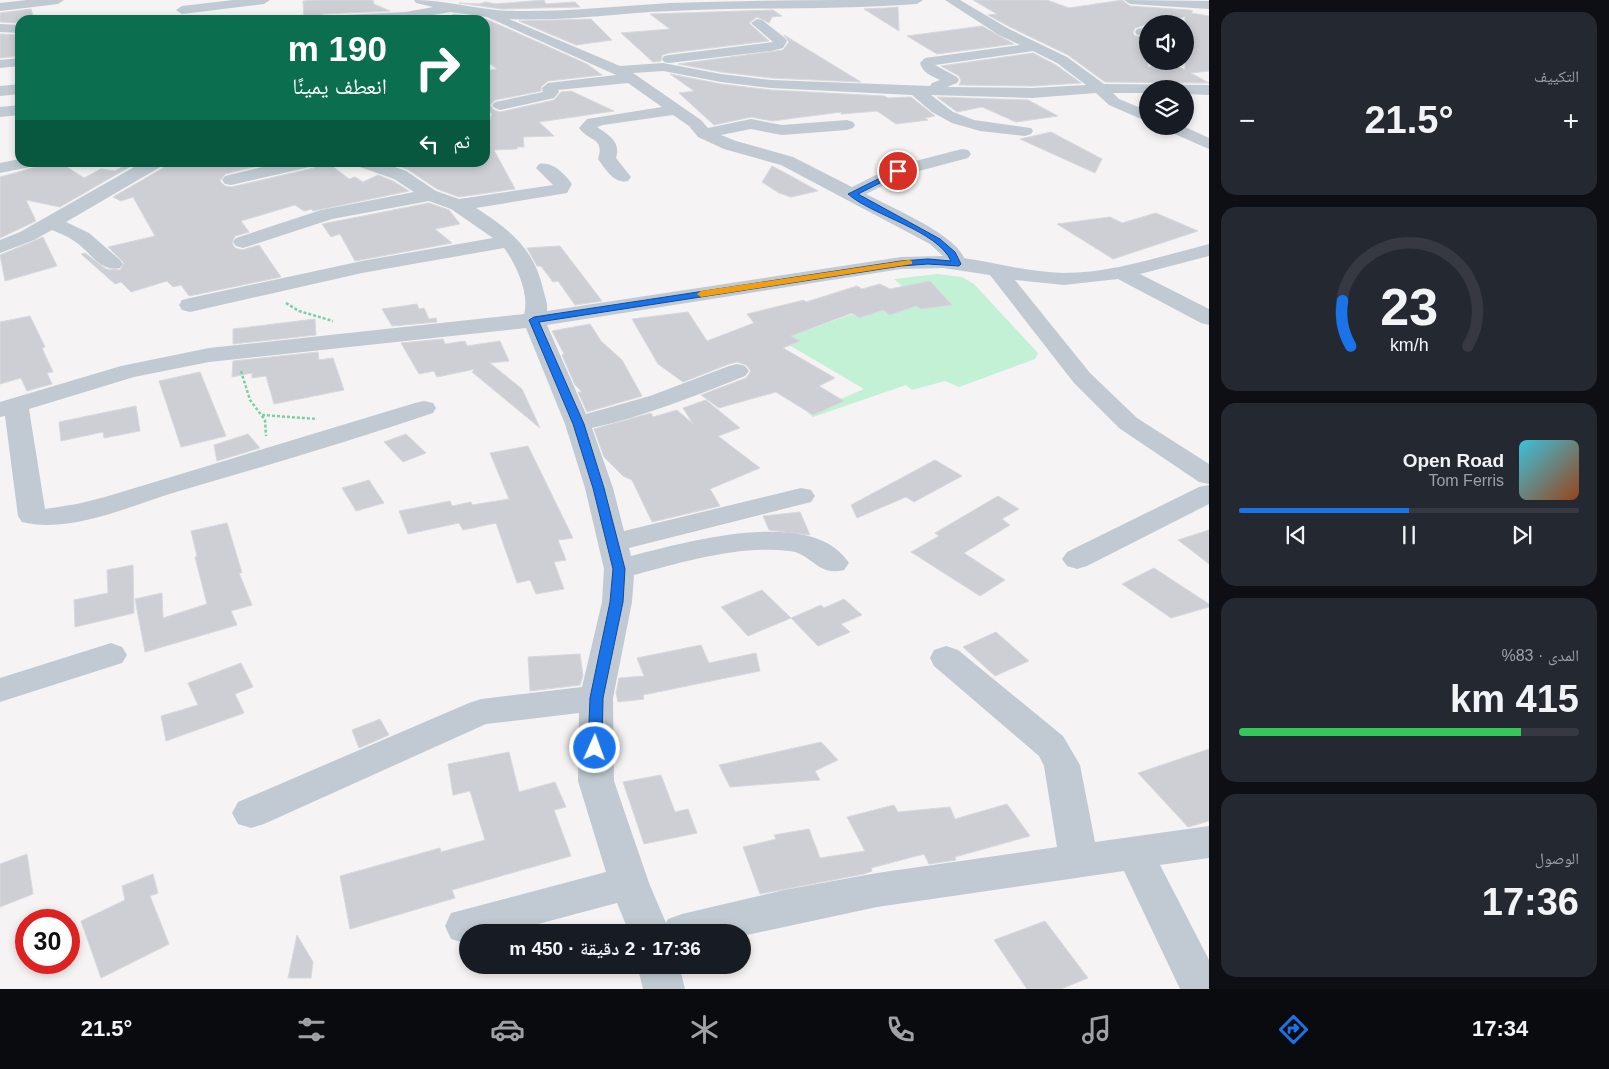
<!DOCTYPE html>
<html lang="ar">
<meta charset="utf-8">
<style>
:root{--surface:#171b24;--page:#242831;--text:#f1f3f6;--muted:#9ea1a6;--line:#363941;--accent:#1a73e8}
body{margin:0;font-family:Helvetica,"Noto Naskh Arabic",sans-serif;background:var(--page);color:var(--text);direction:rtl;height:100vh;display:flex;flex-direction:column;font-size:19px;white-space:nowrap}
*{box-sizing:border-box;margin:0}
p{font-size:16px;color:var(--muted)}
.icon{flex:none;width:28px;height:28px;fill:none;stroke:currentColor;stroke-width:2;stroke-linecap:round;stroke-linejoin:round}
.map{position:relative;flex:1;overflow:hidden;direction:ltr}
.drawer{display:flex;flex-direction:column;gap:12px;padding:12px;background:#0d0f14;width:400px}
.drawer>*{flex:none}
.guide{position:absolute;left:15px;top:15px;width:475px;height:152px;border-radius:15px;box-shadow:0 2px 8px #0003;direction:rtl;background:#0b6e4f;color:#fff;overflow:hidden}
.controls{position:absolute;left:1139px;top:15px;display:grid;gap:10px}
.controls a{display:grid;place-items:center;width:55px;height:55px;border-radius:50%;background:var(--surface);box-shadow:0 2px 8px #0003;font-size:25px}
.speed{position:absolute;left:15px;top:909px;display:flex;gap:10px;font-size:25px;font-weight:700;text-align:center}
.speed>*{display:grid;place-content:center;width:65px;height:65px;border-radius:50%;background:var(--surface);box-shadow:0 2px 8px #0003;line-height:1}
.speed .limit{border:8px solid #d22;background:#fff;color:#111}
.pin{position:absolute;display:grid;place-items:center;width:42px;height:42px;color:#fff;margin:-21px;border:2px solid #fff;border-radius:50%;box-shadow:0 1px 5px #0007}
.me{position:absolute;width:55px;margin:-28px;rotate:2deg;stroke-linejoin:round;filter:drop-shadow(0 0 4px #0008)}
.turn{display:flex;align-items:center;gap:18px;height:105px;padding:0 20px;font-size:22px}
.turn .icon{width:65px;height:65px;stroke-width:2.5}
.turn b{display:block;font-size:35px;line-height:42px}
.then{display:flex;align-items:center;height:48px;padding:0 20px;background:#0003;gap:10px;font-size:19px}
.big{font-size:38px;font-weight:600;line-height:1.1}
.drawer .card{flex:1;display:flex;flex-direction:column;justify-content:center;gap:8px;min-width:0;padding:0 18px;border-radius:15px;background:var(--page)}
.drawer .dial{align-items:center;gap:0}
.dial svg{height:130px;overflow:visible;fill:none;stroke:var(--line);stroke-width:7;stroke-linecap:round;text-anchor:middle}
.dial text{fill:var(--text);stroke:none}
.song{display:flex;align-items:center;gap:15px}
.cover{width:60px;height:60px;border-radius:8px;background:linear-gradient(135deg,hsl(190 70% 55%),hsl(20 70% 35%))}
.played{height:5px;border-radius:2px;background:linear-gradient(90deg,var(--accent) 50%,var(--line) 50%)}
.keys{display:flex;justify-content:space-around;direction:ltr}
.heat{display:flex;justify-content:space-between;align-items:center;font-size:28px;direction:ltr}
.charge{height:8px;border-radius:4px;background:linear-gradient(90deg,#34c759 83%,var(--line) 0)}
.trip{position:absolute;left:459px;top:924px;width:292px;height:50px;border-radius:25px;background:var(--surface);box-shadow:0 2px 8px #0003;font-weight:600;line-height:50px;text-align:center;direction:rtl}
.tab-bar{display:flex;height:80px;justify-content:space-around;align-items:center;background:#090b0e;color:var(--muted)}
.tab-bar .icon{width:35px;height:35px}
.tab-bar .active{color:var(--accent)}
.tab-bar b{font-size:22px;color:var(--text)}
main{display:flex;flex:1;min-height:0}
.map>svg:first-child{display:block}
</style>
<main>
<section class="drawer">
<div class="card"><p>التكييف</p>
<div class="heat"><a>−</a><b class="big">21.5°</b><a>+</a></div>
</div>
<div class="card dial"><svg viewBox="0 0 100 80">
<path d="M14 69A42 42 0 1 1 86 69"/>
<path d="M14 69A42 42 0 0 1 9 41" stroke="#1a73e8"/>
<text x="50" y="56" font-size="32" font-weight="700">23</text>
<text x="50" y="72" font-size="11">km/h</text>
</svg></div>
<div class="card">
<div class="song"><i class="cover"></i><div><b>Open Road</b><p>Tom Ferris</p></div></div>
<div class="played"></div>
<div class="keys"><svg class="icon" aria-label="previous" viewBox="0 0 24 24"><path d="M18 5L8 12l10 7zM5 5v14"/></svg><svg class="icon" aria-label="pause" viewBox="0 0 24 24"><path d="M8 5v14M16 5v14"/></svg><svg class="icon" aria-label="next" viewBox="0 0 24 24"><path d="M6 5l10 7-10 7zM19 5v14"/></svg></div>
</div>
<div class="card"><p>المدى · 83%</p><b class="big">415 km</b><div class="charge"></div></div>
<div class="card"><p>الوصول</p><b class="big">17:36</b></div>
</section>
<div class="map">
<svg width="1209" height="989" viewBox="0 0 1209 989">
<rect width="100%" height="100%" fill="#f5f3f3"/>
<path fill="#c3f1d5" d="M937,274L962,277L974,284L1038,353L1035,359L959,387L945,381L912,390L906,385L813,417L808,413L864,389L789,345L799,341L791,336L853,314L859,318L883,310L890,315L916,306L919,308L925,306L894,279Z"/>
<g fill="#cdcfd5" stroke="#d7d9de" fill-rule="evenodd">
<path d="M315,0H373L374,4L390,11L323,14L315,20H304L303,1Z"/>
<path d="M544,0L546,4L575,2L580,7L502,9L459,3L479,4L486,2L495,4Z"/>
<path d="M973,0H1047L1069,8L1122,0L1130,6L1189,10L1193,11L1191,13L1209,16V71L1191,73L1209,83L1105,82L1068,55L1010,27L988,15L997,14ZM1185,16V70L1174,65L1148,67V37L1135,36L1133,33L1135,28L1148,24H1169Z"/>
<path d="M898,7L899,31L864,9L886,8Z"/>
<path d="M31,9L33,15L29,20H20V23L0,22V13Z"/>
<path d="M773,10L782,16L772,17L769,23L757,17L749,23L769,41L669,53L662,55L661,61L653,62L621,33L670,29L650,14Z"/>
<path d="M453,14L486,19L587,64L602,75L548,81L541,87V91L495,100L490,105L494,110L500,112L554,100L561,92L571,91L614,111L539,122L554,136L523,137L524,147H517V149L494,150L515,189L459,197L437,189L407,169L399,166L409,162H485V133L492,114L485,107V71L497,69L485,60V20H457Z"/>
<path d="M591,19L612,40L576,45L519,21Z"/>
<path d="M982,26L1014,44L937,54L907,36Z"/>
<path d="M0,34L20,35V56L0,58Z"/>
<path d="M784,35L861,82L771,78L721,72L678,64L783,50L789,42Z"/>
<path d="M1033,53L1056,65L1081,83L1032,86L959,85L961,81L959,76L941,66Z"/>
<path d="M670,74L721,84L771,90L884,96L888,98L911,97L935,116L925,118L928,120L896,124L877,111L841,114V112L772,121L751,117L714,125L679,93L694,91Z"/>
<path d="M937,97L1028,100L1058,116L1016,122L982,107L957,112Z"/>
<path d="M1051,132L1102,159L1095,173L1020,139Z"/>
<path d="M54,162H59L84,178L101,169L115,171L130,162H138L60,207L26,200L36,221L0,238V177Z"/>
<path d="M166,162H273L225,174L220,181L225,186L231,187L314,168L318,162H327L349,179L355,177L363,182L378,175L393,181L409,191L313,211L312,209L304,211L295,205L241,221L249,232L235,236L232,243L235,248L242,250L259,245L281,277L189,296L181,285L173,287L167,281L131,292L121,282L115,284L81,254L85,253L106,269L120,270L124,263L108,247L155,236L133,197L121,201L113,197L163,168Z"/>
<path d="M772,166L789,175L818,191L791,197L779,193L762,182Z"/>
<path d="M429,203L449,210L460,224L435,229L452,243L355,261L340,234L331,237L322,224Z"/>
<path d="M1156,213L1198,231L1113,259L1057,224L1110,217L1122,223Z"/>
<path d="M43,237L57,266L5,281L0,255Z"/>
<path d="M560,246L602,301L575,305L558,281L553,282L541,266H537L527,248Z"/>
<path d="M930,281L952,305L921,309L916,306L890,315L883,310L859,318L852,313L791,336L800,341L783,348L835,378L819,386L844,401L813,415L776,392L719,408L701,395L746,378L751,371L746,365L737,362L729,364L683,382L658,364L632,319L688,312L707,341L754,323L747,314L804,300L806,302L857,286L862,289L880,284L890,289Z"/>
<path d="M417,304L419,309L424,308L429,319L436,318L437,322L392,326L382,309Z"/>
<path d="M30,316L45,347L42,348L53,372L47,373L52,384L27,391L21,378L0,384V322Z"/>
<path d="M315,319L316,335L233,344V329Z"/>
<path d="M590,324L601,341L622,360L642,396L587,412L578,392H582L575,385L562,355L564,354L552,331Z"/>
<path d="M443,339L445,344L465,341L467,346L500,341L509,361L490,363L522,389L540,428L472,372L475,369L437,377L434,371L419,374L401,343Z"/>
<path d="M318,352L319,360L333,358L344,390L274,404L266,376L252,378V373L232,377L233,361Z"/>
<path d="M200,372L226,436L181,447L159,381Z"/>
<path d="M706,400L740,428L718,436L760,468L710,489L720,506L652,522L632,480L623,476L604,457L594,429L651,413L653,417L677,410L693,424L683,408Z"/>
<path d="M136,406L140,431L104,438L103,432L61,441L59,422Z"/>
<path d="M248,434L260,448L217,461L214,445Z"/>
<path d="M406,434L426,453L403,462L384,442Z"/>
<path d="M528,446L573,538L558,540L566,560L554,562L564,589L536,594L530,580L517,583L496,523L463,530L459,523L408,534L399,511L450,501L452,506L471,502L472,505L509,499L490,453Z"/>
<path d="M935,460L962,476L914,502L906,497L857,518L851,505Z"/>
<path d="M369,480L384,503L356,511L342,488Z"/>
<path d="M998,496L1019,509L1002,519L1010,525L964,553L1005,580L980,596L911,552L939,536L935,533Z"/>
<path d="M800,512L810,535L769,530L763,516Z"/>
<path d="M227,523L242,573H239L252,605L231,611L237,625L145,652L135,599L162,593L163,618L207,604L195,557L197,556L191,531Z"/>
<path d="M1209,530V564L1178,540Z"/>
<path d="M133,565L134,613L75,627L74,600L108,593L107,570Z"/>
<path d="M1154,568L1209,604V607L1171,618L1122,584Z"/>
<path d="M762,590L791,618L748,636L721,607Z"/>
<path d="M844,599L862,615L841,624L850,632L818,646L791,618L821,605L824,608Z"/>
<path d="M996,632L1029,661L995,676L963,647Z"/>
<path d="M701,645L709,663L756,653L760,671L643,695L644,699L618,702L616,693L619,678L644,676L637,658Z"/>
<path d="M580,654L583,676L580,685L530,691L528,657Z"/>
<path d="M241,663L253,687L235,694L244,713L166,741L161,716L198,705L188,683Z"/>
<path d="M380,719L389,735L359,748L352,730Z"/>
<path d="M821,742L838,760L815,771L820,780L730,787L719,765Z"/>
<path d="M1209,749V821L1188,827L1138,773Z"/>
<path d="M509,752L519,792L555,782L566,807L554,810L571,856L452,890L455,898L350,929L340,876L440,848L441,852L485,840L470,791L453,795L448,764Z"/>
<path d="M661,775L675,812L688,809L697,833L644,844L623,782Z"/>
<path d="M1007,804L1030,836L955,857L956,860L929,864L924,854L871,868L872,871L864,874L760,894L743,847L776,839L774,835L809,829L820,858L865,851L847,817L894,805L898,812L950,807L955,819Z"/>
<path d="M27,854L33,894L0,907V864Z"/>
<path d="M153,874L158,893L150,896L169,944L101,978L81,921L125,900L122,886Z"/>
<path d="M1045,921L1088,978L1061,989H1027L994,940Z"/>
<path d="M297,935L313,962L311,978H288Z"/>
</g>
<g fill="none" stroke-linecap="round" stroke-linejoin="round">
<g stroke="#7ad0a6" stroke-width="2.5" stroke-dasharray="3 2" stroke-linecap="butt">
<path d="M286,303L299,311L333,321"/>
<path d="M241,371L250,400L265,420L266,436"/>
<path d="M262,415L317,419"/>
</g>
<g fill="#c1cad2" fill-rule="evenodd">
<path d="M27,0H64L58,4L0,11V3Z"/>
<path d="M233,0H270L264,4L182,14L176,10L182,6Z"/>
<path d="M414,0C448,0 481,11 515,11C567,12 618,6 670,3C754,0 839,0 923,0L917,4C835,10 753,7 671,11C617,13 563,22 509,19L620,66L663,63L721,74L771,80L930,86L932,83L940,80C930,75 923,73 920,63L925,58L1020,45L999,35L945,0H960L1009,29L1067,57L1104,84L1209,85V95L1185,94V89H1148V93H1113L1119,99L1148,111V122L1109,105L1096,93L1032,98L931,95L953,112L974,120L1031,128L1033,131L1031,134L1025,136L980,131L952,123L932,112L912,95L771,88L721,82L663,71L633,73L701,120L708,128L751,119L782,125L847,120L853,122L855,125L853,128L847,130L782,135L751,129L721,135L736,141L793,157L852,187L892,167L962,149L968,150L971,154L968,158L904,175L866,194C890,207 955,234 964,258C997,263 1029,272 1063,273C1113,273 1161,256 1209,244V256L1140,274L1209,309V325L1201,323L1118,279L1064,285L1015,280L1090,373L1137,418L1209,464V484L1199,482L1119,428L1074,383L990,275L943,268L901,269L547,325L586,414L650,396L729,366L737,364L745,366L749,371L745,376C695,396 645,416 592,428L613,488L624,531L801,488L811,490L815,496L811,502L629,548L631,556C684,543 812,505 849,563L844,570C817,577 812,553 789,551C738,545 683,562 634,575L632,602L613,698L614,781L649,883L666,923L668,919L682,914L784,890L877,873L1057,847L1044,766L1039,756L934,666L930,658L934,650L946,646L958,650L1063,736L1080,765L1095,842L1209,826V858L1160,865L1209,960V989H1180L1124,871L877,907L742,936V932H629L617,903L508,932H468V944L451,939L445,926L451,913L606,872L578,781L579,713L486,724L264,824L251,828L238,824L232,813L238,802L469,703L481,699L582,687L602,602L604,569L585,488L565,424L526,328L209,362L134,377L29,409L45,509L77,504L105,497L415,403L424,401L433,403L436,408L433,413C348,442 262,467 176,492C130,506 70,534 22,522L18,516L5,416L0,417V402L121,366L209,348L524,314C530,294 516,264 504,248L362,273L190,312L182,310L179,305L182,300L190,298L362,261L493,238L451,209L429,201L332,219L243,248L236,246L233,242L236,238L321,210L414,192L394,179L357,166L355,162H381L406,171L436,191L459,199L553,185L536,168L539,164C552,161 565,174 572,184L567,193L476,208C509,229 534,248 543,289C545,296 548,304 547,311L901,257L943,256L930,244L781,165L724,149L698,137L689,126L673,115L603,125L597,127C610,136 621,142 616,158L631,177L628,181C614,184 606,170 598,159C605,137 589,142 579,128L587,119L662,107L628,83L558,90L559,92L554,98L500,110L495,108L492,105L495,102L543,92L542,88L548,83L616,75L487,17L450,12L406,20H317L323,16L406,12L433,7L416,3ZM1033,51L1057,63L1086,85L1032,88L947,87L957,83L959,80L957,77L935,65Z"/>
<path d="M1124,0L1209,1V9L1130,4Z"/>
<path d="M757,19L762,20L785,38L787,41L783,48L771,51L669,63L664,62L662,59L664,56L669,55L773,42L751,23Z"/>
<path d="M0,24L20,25V33L0,32Z"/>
<path d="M1148,27V35H1137L1135,32L1137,29Z"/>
<path d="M20,58V66L0,68V60Z"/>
<path d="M20,84V94L0,96V86Z"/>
<path d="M20,105V115L0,117V107Z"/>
<path d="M1161,126H1183L1209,138V149L1163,129Z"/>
<path d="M20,159V162H37L35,166L0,173V163Z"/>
<path d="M143,162H164L162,166L66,222L89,233L120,260L123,264L120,268C100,273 89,250 74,241C67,236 59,233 52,230L34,240L0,253V240L20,232Z"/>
<path d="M283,162H316L314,166L231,185L225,184L222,180L225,176Z"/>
<path d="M1209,485V504L1087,566L1077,569L1067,566L1062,559L1067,552L1199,487Z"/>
<path d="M111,643L122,647L127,655L122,663L0,702V678Z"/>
<path d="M637,965H679L685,989H643Z"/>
</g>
</g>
<path fill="#1a73e8" stroke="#114b97" d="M898,169L900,170V173L858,194L940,239L955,252L961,264L959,266L928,264L901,266L539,322L584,424L604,488L625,569L623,602L603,698L602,748L600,752L595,754L590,752L588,748L590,698L610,602L613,569L593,488L573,424L529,320L534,317L901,261L928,259L951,261C937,230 873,216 848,194Z"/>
<path fill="#f59e0b" d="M909,260L912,261V264L701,297L697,294L701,291Z"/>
</svg>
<div class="controls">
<a><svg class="icon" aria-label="sound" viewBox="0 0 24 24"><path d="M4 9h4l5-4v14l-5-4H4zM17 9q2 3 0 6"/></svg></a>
<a><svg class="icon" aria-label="layers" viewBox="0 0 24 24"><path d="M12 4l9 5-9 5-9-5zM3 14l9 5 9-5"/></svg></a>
</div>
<div class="speed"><div class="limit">30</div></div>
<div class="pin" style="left:898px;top:171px;background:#d93025"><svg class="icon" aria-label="arrive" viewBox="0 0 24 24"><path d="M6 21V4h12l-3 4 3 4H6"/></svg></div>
<svg class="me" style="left:595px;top:748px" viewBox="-20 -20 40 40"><circle r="17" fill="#1a73e8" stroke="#fff" stroke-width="3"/><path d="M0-11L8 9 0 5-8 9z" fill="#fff"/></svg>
<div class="trip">17:36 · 2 دقيقة · 450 m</div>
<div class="guide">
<div class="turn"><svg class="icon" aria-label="right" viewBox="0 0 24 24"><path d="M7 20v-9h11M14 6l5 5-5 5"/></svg><div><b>190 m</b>انعطف يمينًا</div></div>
<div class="then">ثم<svg class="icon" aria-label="left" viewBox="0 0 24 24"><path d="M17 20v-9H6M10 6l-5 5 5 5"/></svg></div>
</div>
</div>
</main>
<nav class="tab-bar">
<b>17:34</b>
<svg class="icon active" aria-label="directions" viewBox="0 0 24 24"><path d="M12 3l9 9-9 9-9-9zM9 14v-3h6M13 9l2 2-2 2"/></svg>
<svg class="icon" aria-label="music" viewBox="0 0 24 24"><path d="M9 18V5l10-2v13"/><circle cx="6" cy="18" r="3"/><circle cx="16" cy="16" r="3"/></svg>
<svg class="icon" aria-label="phone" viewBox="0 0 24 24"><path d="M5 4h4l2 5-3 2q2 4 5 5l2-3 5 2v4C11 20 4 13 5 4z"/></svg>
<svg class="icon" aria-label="climate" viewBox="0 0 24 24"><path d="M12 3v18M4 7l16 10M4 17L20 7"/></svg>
<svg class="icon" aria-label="car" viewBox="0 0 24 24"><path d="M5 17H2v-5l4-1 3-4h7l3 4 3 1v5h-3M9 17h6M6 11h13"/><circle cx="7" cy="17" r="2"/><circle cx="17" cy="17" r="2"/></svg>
<svg class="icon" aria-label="filters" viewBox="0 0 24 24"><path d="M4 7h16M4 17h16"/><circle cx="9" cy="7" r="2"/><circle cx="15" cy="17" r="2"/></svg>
<b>21.5°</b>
</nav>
